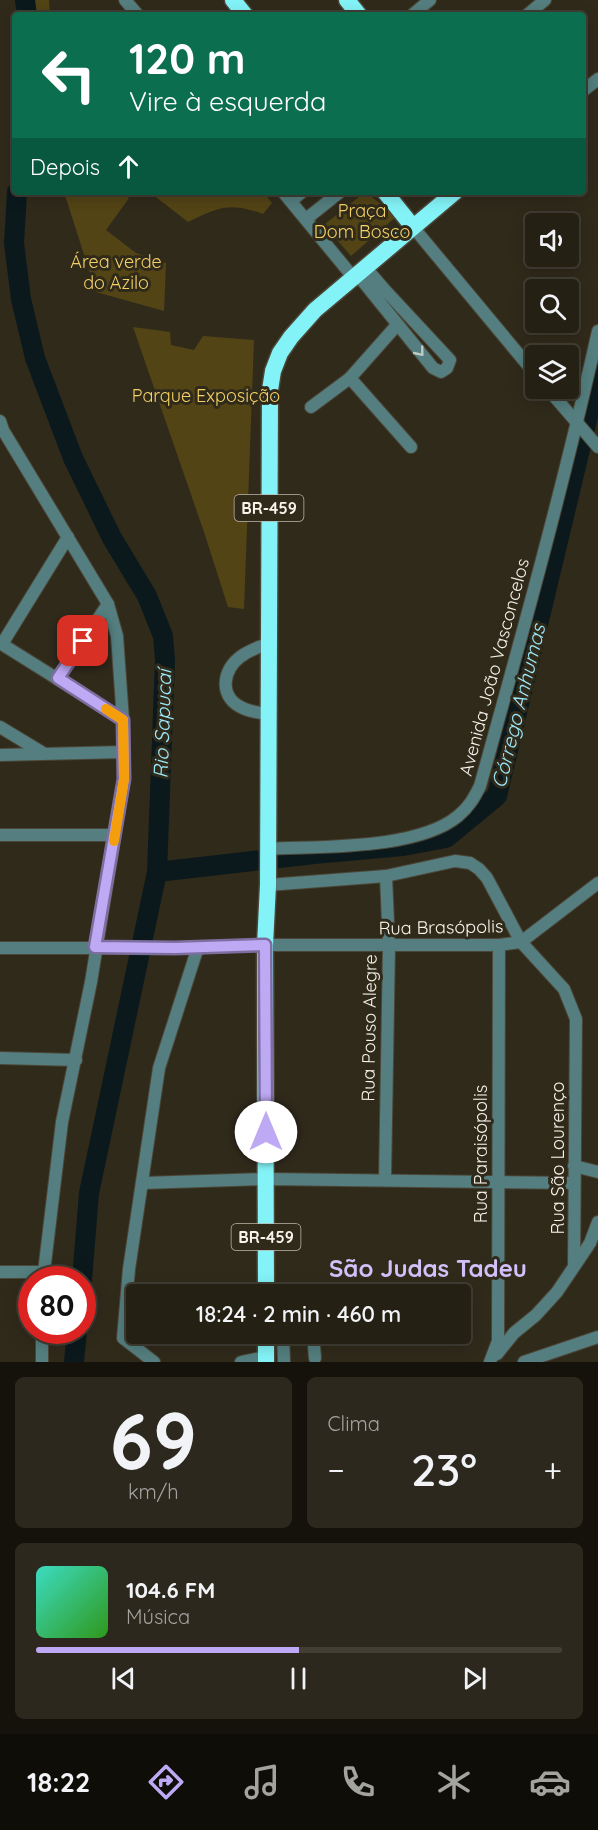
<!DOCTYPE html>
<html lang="pt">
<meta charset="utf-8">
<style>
:root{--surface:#242014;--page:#2c281d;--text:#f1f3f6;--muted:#a3a3a0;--line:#413e34;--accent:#bea9f4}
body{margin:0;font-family:Quicksand,sans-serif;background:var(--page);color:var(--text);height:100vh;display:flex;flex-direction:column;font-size:22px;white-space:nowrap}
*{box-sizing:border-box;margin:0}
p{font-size:20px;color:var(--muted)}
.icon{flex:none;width:33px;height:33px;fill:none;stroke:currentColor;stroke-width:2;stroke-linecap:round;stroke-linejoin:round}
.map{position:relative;height:1362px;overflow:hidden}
.side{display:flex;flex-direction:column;gap:15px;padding:15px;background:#14120b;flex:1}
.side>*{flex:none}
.banner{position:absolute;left:12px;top:12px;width:574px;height:183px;border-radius:6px;box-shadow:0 3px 15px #0003,0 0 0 2px var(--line);background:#0b6e4f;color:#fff;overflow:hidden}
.fabs{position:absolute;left:525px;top:213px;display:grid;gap:12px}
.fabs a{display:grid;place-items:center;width:54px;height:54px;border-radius:6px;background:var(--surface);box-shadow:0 3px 15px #0003,0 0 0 2px var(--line);font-size:30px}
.speed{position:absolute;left:18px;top:1266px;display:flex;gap:12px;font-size:30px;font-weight:700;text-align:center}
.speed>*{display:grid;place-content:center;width:78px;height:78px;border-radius:50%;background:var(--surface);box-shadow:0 3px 15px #0003,0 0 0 2px var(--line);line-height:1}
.speed .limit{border:9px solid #d22;background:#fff;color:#111}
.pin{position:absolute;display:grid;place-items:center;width:51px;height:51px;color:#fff;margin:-26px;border-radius:12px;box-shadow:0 3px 9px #0006}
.me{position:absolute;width:66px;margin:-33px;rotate:0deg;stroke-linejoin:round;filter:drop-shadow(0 0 4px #0008)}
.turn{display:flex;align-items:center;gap:21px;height:126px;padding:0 18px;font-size:27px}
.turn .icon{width:78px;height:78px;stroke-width:2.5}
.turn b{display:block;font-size:42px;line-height:51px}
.then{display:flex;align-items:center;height:57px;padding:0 18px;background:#0003;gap:12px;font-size:22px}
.big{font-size:45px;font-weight:600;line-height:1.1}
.side .widget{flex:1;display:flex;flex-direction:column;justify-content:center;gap:9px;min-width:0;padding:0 21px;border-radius:9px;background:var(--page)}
.side .dial{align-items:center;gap:0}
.dial b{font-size:78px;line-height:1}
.song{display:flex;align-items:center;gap:18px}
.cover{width:72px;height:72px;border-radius:9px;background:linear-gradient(135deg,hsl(170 70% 55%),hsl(110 70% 35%))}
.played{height:6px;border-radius:3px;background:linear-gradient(90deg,var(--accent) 50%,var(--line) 50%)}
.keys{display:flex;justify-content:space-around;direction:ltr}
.heat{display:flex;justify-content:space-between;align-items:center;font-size:33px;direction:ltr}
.side .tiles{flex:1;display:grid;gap:15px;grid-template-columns:1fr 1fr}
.widget:last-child{grid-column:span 2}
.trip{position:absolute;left:126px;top:1284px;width:345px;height:60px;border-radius:6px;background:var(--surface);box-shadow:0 3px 15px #0003,0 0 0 2px var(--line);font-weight:600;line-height:60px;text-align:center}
.tab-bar{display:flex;height:96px;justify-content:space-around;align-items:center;background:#0e0d08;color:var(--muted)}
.tab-bar .icon{width:42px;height:42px}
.tab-bar .selected{color:var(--accent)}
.tab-bar b{font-size:27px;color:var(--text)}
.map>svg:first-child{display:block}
</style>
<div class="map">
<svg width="598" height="1362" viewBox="0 0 598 1362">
<rect width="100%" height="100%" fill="#302a1b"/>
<g fill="#534416">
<path d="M34,0H49L50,15H36Z"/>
<path d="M64,192H119L129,198L106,230L136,253L166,263L164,311L96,292Z"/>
<path d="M153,192H263L272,203L263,214C229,202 219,207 188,222L152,194Z"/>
<path d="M365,192L397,216L351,256L324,225Z"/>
<path d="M133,327L170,332L171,345L194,350L203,336L254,340L244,609L228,607L204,532Z"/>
</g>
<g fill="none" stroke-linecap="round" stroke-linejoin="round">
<g stroke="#0b191c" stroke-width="20">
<path d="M25,0L27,15"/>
<path d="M17,192L14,243L21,299L35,358L73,458L112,538L147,596L163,636L165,660L157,872L89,1193L82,1280"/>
<path d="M157,872L314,854L403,846L446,838L497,796L598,374"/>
<path d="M74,1362L77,1330"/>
</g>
<g stroke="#4c4638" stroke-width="14">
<g id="minor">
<path d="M125,0L138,15"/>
<path d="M412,15L430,0"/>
<path d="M527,15L545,0"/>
<path d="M584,90L598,79"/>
<path d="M283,192L353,277"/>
<path d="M291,201L302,192"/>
<path d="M306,219L340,192"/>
<path d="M413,227L536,375"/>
<path d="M357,274L433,368L441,372L447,368L450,360L384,289L365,267"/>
<path d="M397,325L350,378L411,447"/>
<path d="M547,388L598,447"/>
<path d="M311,407L350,378"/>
<path d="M0,421L3,430L108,604L117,636L123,720L124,779L91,982L62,1122L43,1280"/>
<path d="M0,643L123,720"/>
<path d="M2,644L68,537"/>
<path d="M58,678L108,604"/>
<path d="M268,714C261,713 252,712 245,709C218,699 221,669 243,655C250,650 260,647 268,643"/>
<path d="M0,727L43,753"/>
<path d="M0,755L124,752"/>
<path d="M0,835H115"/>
<path d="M268,849C320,846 417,850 458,816C469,807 474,798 480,786C522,635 564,484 598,331"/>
<path d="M268,885L386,876L455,861L470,863L479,869L487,878L521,942L564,989L576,1019L574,1264"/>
<path d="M0,948H175L265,945H499L521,942L598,883"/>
<path d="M0,1058L76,1060"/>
<path d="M574,1166L598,1172"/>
<path d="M385,1179L389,946L386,876"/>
<path d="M143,1183L267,1179L574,1183"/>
<path d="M0,1272H44"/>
<path d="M283,1334L284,1362"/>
<path d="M313,1334L315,1358"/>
<path d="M497,1354L514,1333L536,1315L557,1292L590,1243L598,1222"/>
<path d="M42,1362V1330"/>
<path d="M154,1362L123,1338L129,1269L159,1068L198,947"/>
<path d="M241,1362L265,1357"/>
<path d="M490,1362L498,1341L499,945"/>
<path d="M524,1362L598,1337"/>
</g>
</g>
<g stroke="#4c4638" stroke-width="19">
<g id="highway">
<path d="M233,0L245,15"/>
<path d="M347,0L359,15"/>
<path d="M385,192L413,227"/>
<path d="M266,1294L265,945L268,885L270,390L273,371L280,353L291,337L315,310L455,192"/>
<path d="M266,1334V1362"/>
</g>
</g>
<use href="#minor" stroke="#547e7f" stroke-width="12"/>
<use href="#highway" stroke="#83f3f7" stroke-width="16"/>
</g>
<defs><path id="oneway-chevron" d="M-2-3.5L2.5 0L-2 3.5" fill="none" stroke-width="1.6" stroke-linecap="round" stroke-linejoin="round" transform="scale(1.5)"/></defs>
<use stroke="#bfcbc5" href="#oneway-chevron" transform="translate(420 352) rotate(51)"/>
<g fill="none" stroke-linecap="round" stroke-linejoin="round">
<g stroke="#7c6e9f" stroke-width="15">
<path id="route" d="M83,641L58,678L123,720L124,779L95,947L175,948L265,945L266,1132"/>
</g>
<use href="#route" stroke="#bea9f4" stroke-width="10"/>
<path stroke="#f59e0b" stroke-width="10" d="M106,709L123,720L124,779L114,841"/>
</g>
<g text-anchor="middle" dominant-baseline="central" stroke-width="6" stroke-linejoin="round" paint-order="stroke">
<g fill="#302a1b" stroke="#bcb7ad" stroke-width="1.5">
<rect x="234.5" y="495" width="69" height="26" rx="4.5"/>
<rect x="231.5" y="1224" width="69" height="26" rx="4.5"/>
</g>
<g font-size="16" font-weight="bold" fill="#f8f4eb">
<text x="269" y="508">BR-459</text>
<text x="266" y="1237">BR-459</text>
</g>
<g font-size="18" fill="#f5d165" stroke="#302a1b">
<text x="362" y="210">Praça<tspan x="362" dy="21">Dom Bosco</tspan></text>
<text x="116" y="261">Área verde<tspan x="116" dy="21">do Azilo</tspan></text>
<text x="206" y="395">Parque Exposição</text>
</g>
<g font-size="18" fill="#f8f4eb" stroke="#302a1b">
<text transform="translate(494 667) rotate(-75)">Avenida João Vasconcelos</text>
<text transform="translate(441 927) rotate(-1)">Rua Brasópolis</text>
<text transform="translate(369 1028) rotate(-89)">Rua Pouso Alegre</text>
<text transform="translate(480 1154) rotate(-90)">Rua Paraisópolis</text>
<text transform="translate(557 1158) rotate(-90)">Rua São Lourenço</text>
</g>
<g font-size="20" font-style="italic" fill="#9eebfd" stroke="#302a1b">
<text transform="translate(518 706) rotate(-76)">Córrego Anhumas</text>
<text transform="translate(162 724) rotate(-88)">Rio Sapucaí</text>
</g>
<g font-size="24" font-weight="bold" fill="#d0c1fa" stroke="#302a1b">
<text x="428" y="1268">São Judas Tadeu</text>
</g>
</g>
</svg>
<div class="fabs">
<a><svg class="icon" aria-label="sound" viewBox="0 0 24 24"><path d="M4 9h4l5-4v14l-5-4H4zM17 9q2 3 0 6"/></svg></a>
<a><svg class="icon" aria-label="search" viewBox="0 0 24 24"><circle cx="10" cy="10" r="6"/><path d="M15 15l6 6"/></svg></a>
<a><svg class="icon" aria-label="layers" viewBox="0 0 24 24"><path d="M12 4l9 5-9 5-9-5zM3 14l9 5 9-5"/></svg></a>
</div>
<div class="speed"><div class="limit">80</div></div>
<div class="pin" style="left:83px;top:641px;background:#d93025"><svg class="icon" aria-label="arrive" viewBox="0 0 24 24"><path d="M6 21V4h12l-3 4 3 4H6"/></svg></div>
<svg class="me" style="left:266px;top:1132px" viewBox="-20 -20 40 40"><circle r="19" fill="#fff"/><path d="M0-13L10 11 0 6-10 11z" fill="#bea9f4"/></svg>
<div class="trip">18:24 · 2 min · 460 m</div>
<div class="banner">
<div class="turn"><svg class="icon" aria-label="left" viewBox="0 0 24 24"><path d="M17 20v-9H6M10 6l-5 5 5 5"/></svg><div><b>120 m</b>Vire à esquerda</div></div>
<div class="then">Depois<svg class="icon" aria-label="ahead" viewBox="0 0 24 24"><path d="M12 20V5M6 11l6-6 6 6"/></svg></div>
</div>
</div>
<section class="side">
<div class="tiles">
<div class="widget dial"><b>69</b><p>km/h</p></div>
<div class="widget"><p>Clima</p>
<div class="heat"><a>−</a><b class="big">23°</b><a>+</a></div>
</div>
<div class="widget">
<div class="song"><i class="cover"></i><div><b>104.6 FM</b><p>Música</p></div></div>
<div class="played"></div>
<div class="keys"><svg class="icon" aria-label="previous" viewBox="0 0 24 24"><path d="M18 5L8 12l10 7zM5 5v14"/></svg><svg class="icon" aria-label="pause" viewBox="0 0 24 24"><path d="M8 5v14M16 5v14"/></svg><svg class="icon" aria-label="next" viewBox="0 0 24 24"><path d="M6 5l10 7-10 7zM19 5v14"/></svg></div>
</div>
</div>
</section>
<nav class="tab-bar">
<b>18:22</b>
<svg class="icon selected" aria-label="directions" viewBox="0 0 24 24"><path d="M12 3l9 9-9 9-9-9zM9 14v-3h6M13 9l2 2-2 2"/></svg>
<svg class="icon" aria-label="music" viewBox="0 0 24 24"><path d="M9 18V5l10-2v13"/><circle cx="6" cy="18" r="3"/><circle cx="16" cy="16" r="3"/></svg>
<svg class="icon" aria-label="phone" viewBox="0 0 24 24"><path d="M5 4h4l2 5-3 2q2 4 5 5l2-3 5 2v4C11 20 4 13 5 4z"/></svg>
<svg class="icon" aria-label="climate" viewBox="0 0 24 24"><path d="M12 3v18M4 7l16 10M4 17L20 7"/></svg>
<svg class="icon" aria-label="car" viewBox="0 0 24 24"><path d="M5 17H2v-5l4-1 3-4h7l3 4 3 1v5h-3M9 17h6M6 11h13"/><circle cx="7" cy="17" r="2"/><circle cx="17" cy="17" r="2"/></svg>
</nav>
